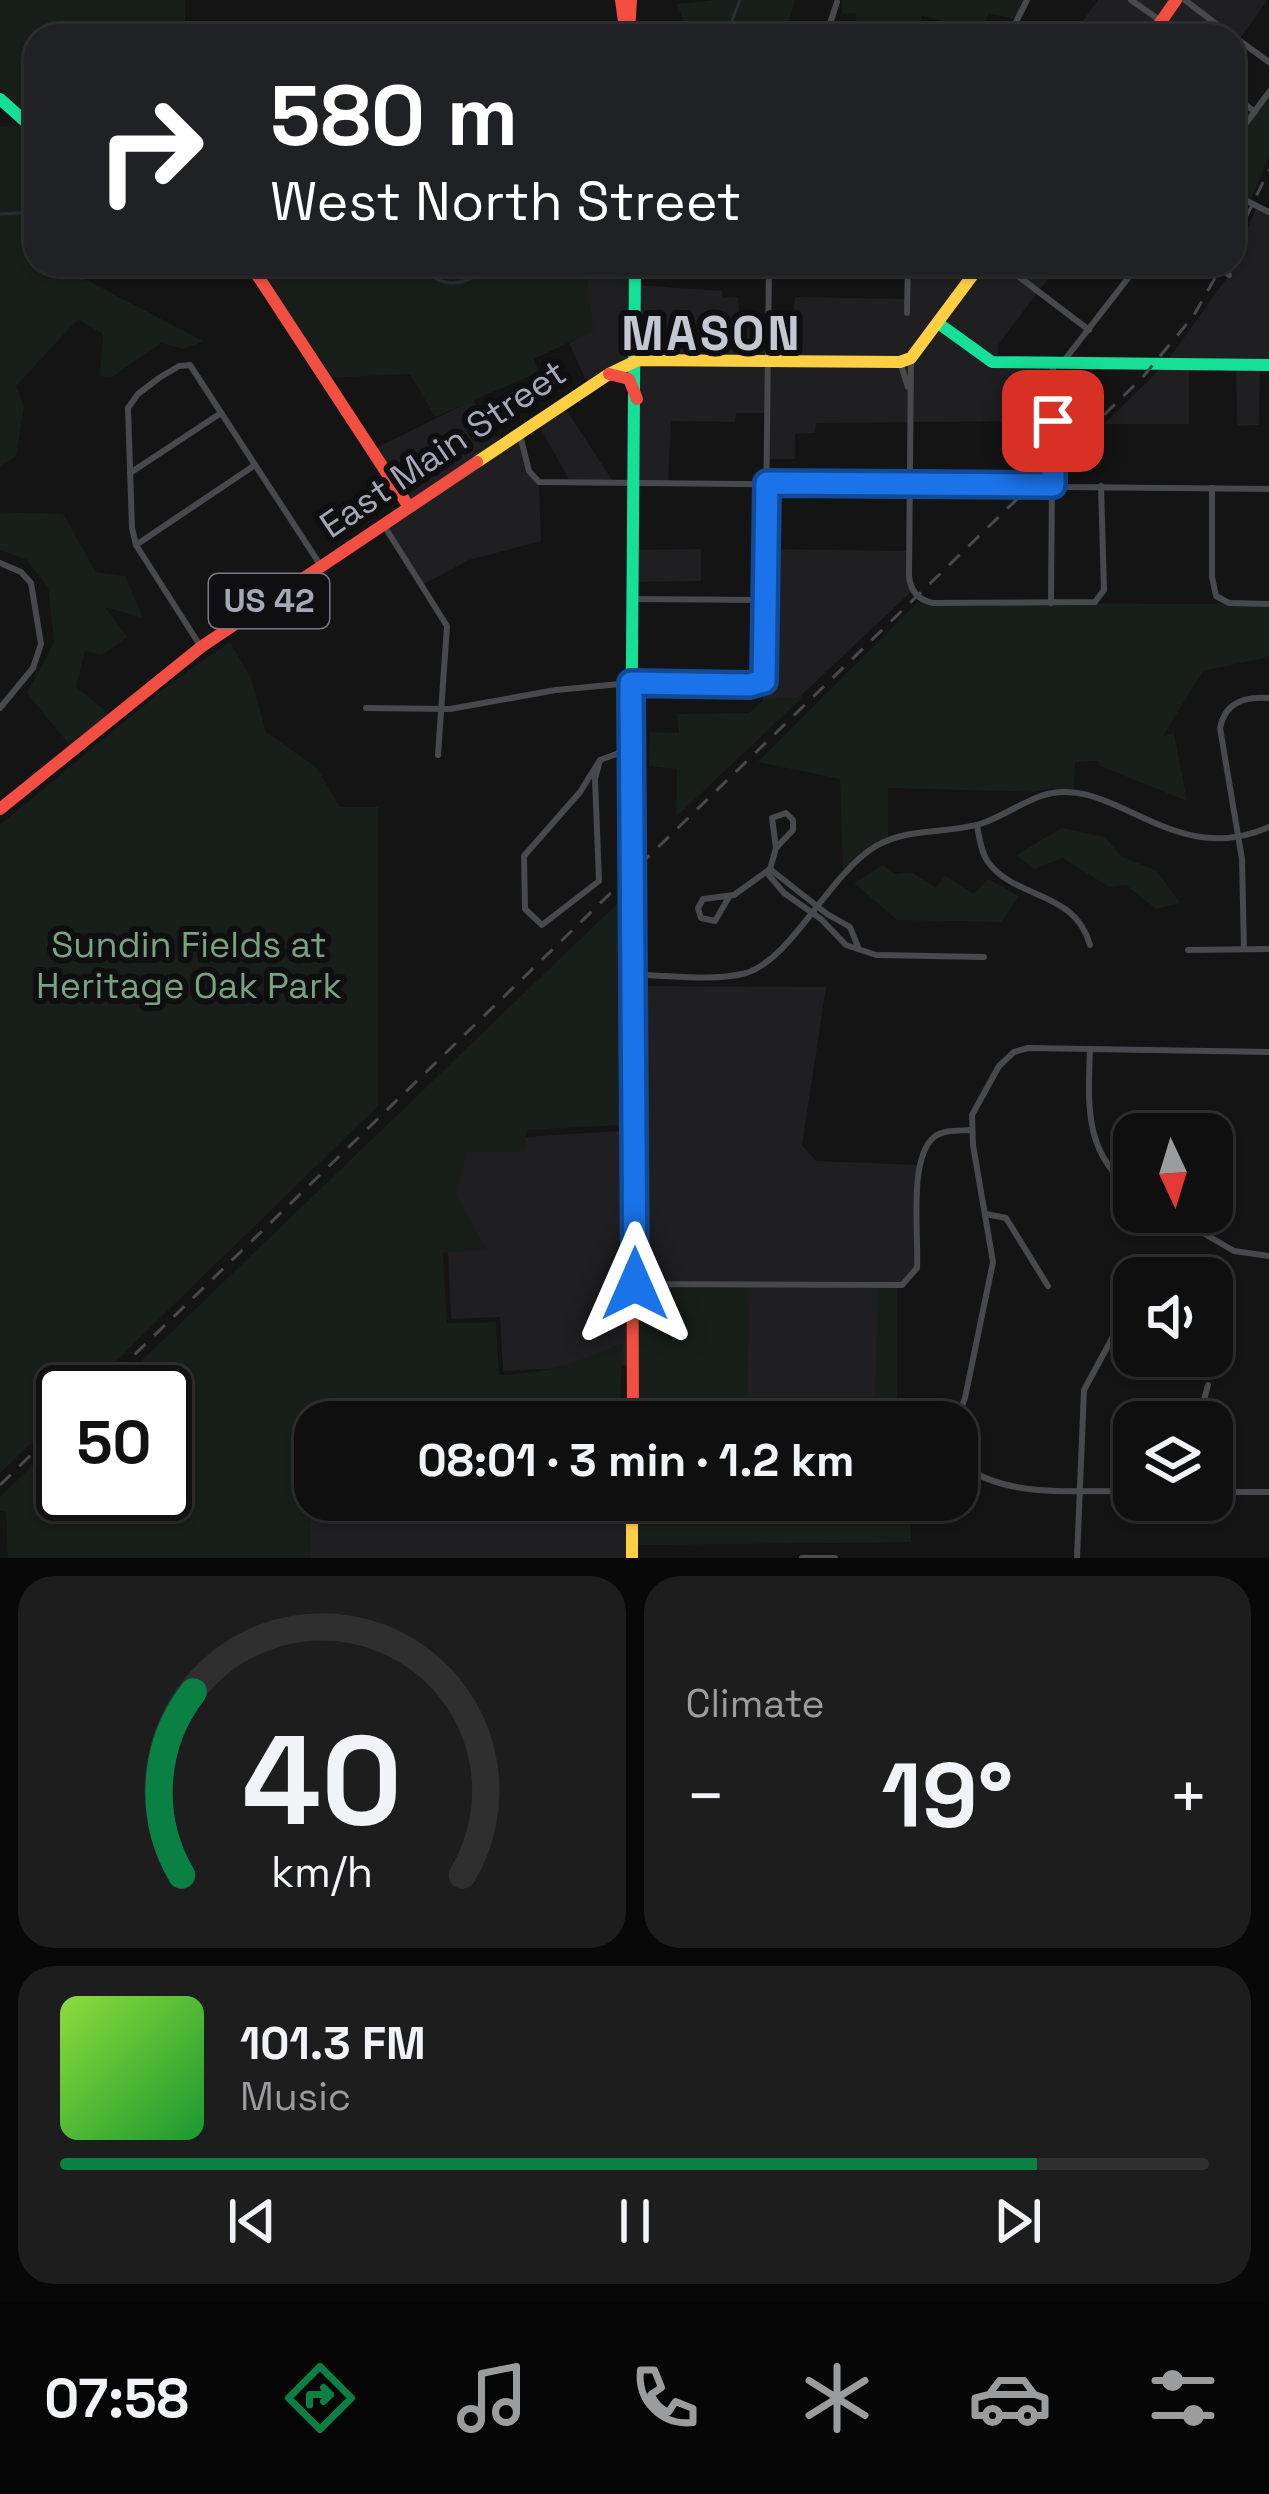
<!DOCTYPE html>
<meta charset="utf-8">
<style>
:root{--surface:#0f0f0f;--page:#1d1d1d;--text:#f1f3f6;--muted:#9b9c9e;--line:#2f2f2f;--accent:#0b8043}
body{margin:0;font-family:"Space Grotesk",sans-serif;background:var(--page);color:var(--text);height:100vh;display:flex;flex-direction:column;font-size:45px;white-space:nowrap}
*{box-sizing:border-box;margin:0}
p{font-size:39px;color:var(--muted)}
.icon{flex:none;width:66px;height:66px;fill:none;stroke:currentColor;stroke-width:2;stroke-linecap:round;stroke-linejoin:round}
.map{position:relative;height:1558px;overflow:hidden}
.panel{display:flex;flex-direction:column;gap:18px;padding:18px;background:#080808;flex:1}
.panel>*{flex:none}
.hud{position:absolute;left:24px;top:24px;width:1221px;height:252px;border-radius:36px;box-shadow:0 3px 9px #0004,0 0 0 3px var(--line);background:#202124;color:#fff;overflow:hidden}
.needle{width:78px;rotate:176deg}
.tools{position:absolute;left:1113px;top:1113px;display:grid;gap:24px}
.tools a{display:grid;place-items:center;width:120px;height:120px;border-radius:24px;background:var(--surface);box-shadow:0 3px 9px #0004,0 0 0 3px var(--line);font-size:60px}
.speed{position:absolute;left:36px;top:1365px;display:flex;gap:24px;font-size:60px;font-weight:700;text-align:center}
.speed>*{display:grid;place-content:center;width:156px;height:156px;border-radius:50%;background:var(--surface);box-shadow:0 3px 9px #0004,0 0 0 3px var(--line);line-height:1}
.speed .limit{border:6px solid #111;border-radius:18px;background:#fff;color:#111}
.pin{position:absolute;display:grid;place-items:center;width:102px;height:102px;color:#fff;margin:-51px;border-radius:24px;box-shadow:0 6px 18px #0006}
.me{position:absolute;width:132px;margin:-66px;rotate:0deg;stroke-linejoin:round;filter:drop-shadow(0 0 9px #0008)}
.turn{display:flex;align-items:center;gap:42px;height:252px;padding:0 48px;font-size:54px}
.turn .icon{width:156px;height:156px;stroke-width:2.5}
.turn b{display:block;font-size:84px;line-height:102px}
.big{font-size:90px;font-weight:700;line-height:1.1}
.panel .tile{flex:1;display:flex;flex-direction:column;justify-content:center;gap:18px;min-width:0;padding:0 42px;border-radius:36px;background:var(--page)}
.panel .dial{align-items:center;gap:0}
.dial svg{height:312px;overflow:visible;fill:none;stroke:var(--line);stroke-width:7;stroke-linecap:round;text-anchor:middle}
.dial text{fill:var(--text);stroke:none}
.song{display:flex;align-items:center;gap:36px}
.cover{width:144px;height:144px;border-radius:18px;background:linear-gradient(135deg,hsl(90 70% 55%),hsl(130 70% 35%))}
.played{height:12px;border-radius:6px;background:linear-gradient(90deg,var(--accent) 85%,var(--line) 85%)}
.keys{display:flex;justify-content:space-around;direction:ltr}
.heat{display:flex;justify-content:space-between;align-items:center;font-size:66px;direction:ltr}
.panel .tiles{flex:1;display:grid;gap:18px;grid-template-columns:1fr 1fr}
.tile:last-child{grid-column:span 2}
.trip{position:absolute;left:294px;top:1401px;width:684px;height:120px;border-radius:36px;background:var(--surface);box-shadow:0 3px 9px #0004,0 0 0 3px var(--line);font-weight:700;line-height:120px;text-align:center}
.dock{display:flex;height:192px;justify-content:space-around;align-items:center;background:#060606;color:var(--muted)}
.dock .icon{width:84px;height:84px}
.dock .active{color:var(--accent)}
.dock b{font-size:54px;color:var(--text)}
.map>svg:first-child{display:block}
</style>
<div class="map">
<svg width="1269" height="1558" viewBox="0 0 1269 1558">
<rect width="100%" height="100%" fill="#141414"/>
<g fill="#1f1e21">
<path d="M1098,0H1267L1239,40L1247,46L1233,64V36H1072Z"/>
<path d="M1256,208L1269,212V365H1260L1259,425L1237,426L1236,364L1189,365V424H1104L1165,364L1229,275Z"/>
<path d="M908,264H1059L998,345V361L1053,362V421L816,423L815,433L795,434V459H768V413H736L735,422L671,421L668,483H633L638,361L589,387L569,343L592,330L586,275L635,269L637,285L722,291L723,298L738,297L739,315H793L795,297L907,299Z"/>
<path d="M473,400L502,445L519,434L529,471L539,482L541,541L469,560L422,585L383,524L409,506L374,449Z"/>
<path d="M563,405L614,483H571L537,422Z"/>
<path d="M701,549V581L631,582V550Z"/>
<path d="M766,549L909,551L913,590L762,732Z"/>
<path d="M636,986L826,987L802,1145L816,1161L919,1165L917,1268L897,1287V1422H633V1365L503,1371L500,1317L451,1319L443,1142L635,1130Z"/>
<path d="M309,1441H315V1500H911V1542L633,1545L632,1558H310Z"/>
</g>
<g fill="#181e1a">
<path d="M0,0H185V36H36V124L0,89Z"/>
<path d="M715,0H795L787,28L764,36H689L677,4Z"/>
<path d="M842,0H1027L1017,20L989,13L979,36H940L942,20L922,16L916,32L902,24H879L872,35L856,36V13L842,14Z"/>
<path d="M1269,92V156L1251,200L1233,194V140Z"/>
<path d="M29,124L36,131V237L21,245L36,253V264H56L203,341L183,349L161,343L112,377L100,376L103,334L78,319L16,386L24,406L16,456L0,466V127Z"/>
<path d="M249,264H635L636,285H617L615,272L587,275L593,331L534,359L539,372L435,417L410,374L327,378Z"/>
<path d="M0,512L63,514L96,572L125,576L143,618L105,607L127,637L102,655L85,651L76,687L113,717L73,749L27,693L54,642L48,587L27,560L0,550Z"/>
<path d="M921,599L933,603L1269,604V657L1203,671L1163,736L1174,733L1187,801L1100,766L1098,761L1075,762L1074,792H1055L1053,787L1035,792L888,788V840L843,874L840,779L758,762Z"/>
<path d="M230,642L251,679L266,732L317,768L340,807H378V1106L84,1392H63V1413L0,1473V825L172,682Z"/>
<path d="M803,697L676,817L677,769L649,766L650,732L679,733L677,714L749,713L765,699Z"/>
<path d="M1062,828L1105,837L1122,857L1157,871L1180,903L1156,909L1126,885L1109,887L1063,858L1034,869L1016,855Z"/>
<path d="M883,865L896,874L911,872L936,888L945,876L974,894L988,879L1019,896L1001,922L897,920L854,883Z"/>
<path d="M623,898V1125L527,1130L524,1151L467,1152L456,1195L486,1249L443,1253L447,1323L496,1322L499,1375C544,1374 582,1362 622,1343L620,1422H315V1441L309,1442L310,1558H8L6,1512L0,1511V1497L63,1436V1494H165V1392H109Z"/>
<path d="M635,1284L749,1286L747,1422H633Z"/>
<path d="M897,1286V1422H851V1413L875,1412L878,1287Z"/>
<path d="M632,1500H911V1542L632,1545Z"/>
</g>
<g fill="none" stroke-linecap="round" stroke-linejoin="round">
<g stroke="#272e37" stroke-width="3">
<path d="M726,36L740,0"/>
<path d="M0,214L36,212"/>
<path d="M412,264C453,295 459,283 503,264"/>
</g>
<g stroke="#48494d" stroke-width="6">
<path d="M1131,0L1161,21"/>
<path d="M1185,0L1232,36"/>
<path d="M1013,28L1026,36"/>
<path d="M826,36L837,2"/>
<path d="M1009,36L1027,0"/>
<path d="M1233,36L1269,62"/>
<path d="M1233,95L1255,112"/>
<path d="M1233,141L1269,92"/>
<path d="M1233,194L1269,212"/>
<path d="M1002,264L1089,330"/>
<path d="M1215,264L1229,275"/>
<path d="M907,313L908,264"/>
<path d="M911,358L909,575C910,590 918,600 933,603L1095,602L1104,590L1101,486"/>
<path d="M900,362L908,387"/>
<path d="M1063,362L1139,264"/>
<path d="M520,435L529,471L539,482L1269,489"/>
<path d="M130,473L221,413"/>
<path d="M1212,488V577L1216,596L1229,603L1269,604"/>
<path d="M383,524L447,626L438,755"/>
<path d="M136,545L255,465"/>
<path d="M0,563L21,572L31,583L41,644L33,668L0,708"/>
<path d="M631,599L765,600"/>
<path d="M1051,603L1053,362"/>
<path d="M201,647L136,545L132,528L128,408L138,394L159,378L179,366L190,365L321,566"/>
<path d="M366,708L450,709L556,690L631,683L749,685L764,681L769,264"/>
<path d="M600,760L595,779L599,881L542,925L525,909L524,856L580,792L600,760L633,748"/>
<path d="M977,825C979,837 981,852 988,862C1016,900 1075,890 1090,945"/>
<path d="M770,869L827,914L850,927L858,947"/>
<path d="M767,873L784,893L821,919L846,945L876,955L984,957"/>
<path d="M729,897L715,921L701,918L698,908L703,899L734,895L770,869L776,848L772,818L786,813L793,820V830L776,848"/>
<path d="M1244,949L1242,859L1220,728C1225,702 1245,696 1269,698"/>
<path d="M1188,950L1269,949"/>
<path d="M636,975C670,975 712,982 746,973C792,959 829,874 876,846C911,826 947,835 983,823C1003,816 1021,803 1041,796C1112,771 1171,871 1269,827"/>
<path d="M1090,1049C1088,1106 1084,1155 1134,1191"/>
<path d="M1167,1212L1234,1251L1269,1256"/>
<path d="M986,1214L1006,1218L1048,1286"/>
<path d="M635,1284L902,1285L917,1268C919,1236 908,1159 934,1137C944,1129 960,1131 972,1130"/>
<path d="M956,1422L965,1398L993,1262L973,1145L972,1115L999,1066L1014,1052L1028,1048L1269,1052"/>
<path d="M1198,1422L1208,1385"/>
<path d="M957,1462C1007,1500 1075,1490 1134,1491"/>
<path d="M1212,1492H1269"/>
<path d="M802,1558H835"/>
<path d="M1077,1558L1084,1390L1122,1320"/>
</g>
<g stroke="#16e098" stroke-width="12">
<path d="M0,99L36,131"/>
<path d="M938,323L992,362L1269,365"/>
<path d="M631,787L635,264"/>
</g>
<g stroke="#ffcf43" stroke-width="12">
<path d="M477,462L609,374L638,360L900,362L911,358L981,264"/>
<path d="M632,1500V1558"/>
</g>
<g stroke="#f24e42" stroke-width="12">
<path d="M621,0L626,36"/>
<path d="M629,31L631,0"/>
<path d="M1151,36L1176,0"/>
<path d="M250,264L409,507"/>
<path d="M609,374L629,379L637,399"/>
<path d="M631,787L633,1422"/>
<path d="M0,809L201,647L477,462"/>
</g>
<g stroke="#48494d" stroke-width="3" stroke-dasharray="15 12" stroke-linecap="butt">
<path d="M1233,244L1269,170"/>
<path d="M96,1392L1142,378L1194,315L1223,264"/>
<path d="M0,1485L63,1424"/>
</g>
</g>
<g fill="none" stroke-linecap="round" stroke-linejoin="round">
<g stroke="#114b97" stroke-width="30">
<path id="route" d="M635,1284L631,683L749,685L764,681L767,483L1053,485V421"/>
</g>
<use href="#route" stroke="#1a73e8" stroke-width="21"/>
</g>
<g text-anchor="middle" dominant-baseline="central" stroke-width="12" stroke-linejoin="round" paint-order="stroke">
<rect fill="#0f0e10" stroke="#777a85" stroke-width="3" x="209" y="574" width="120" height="54" rx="9"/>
<g font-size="33" font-weight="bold" fill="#a4a8b7">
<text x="269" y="601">US 42</text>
</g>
<g font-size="36" fill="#a4a8b7" stroke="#0f0e10">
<text transform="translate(443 449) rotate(-34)">East Main Street</text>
</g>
<g font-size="36" fill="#79a380" stroke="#0f0e10">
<text x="189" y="945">Sundin Fields at<tspan x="189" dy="41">Heritage Oak Park</tspan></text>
</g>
<g font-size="48" font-weight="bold" letter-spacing="3" fill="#c5c7d2" stroke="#0f0e10">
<text x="712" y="333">MASON</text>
</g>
</g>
</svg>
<div class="tools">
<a><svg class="needle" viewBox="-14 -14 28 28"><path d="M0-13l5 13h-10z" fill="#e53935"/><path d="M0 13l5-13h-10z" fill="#9b9c9e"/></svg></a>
<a><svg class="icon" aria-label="sound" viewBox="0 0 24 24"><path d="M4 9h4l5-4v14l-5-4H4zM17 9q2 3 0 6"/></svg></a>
<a><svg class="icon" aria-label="layers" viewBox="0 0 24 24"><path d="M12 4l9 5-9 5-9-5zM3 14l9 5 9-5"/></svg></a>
</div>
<div class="speed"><div class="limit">50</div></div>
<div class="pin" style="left:1053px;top:421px;background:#d93025"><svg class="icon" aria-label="arrive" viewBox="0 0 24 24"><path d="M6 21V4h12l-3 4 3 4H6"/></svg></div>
<svg class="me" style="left:635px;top:1284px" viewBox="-20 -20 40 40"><path d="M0-17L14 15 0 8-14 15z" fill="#1a73e8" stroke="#fff" stroke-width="4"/></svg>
<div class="trip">08:01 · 3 min · 1.2 km</div>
<div class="hud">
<div class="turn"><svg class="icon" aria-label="right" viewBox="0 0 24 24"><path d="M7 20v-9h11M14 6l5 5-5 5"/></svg><div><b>580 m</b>West North Street</div></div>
</div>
</div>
<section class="panel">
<div class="tiles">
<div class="tile dial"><svg viewBox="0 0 100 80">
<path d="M14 69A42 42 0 1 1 86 69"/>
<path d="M14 69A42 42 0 0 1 17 22" stroke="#0b8043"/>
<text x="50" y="56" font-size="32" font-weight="700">40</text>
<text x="50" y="72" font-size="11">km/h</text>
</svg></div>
<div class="tile"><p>Climate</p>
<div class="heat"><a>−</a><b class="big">19°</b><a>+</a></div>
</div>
<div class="tile">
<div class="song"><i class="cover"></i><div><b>101.3 FM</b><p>Music</p></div></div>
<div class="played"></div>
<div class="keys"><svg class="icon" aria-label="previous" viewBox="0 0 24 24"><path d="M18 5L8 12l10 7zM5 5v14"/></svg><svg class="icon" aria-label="pause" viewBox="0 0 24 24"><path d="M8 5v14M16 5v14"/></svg><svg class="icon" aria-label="next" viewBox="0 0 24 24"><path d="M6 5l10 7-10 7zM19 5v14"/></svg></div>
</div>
</div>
</section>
<nav class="dock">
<b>07:58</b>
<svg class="icon active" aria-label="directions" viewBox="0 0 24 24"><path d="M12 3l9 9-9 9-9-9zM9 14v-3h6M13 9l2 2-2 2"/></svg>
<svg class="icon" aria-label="music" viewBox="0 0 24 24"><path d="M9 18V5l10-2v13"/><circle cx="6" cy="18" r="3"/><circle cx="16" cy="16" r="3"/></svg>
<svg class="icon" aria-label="phone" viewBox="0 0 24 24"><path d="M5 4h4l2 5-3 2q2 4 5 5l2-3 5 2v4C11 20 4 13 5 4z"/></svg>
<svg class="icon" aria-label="climate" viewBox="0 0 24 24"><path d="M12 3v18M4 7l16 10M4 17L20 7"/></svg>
<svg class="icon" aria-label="car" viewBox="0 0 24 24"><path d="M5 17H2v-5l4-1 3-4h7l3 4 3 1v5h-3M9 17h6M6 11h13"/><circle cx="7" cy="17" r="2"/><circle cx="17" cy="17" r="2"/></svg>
<svg class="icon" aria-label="filters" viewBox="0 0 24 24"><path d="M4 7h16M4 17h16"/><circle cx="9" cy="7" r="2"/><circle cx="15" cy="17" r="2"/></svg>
</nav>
